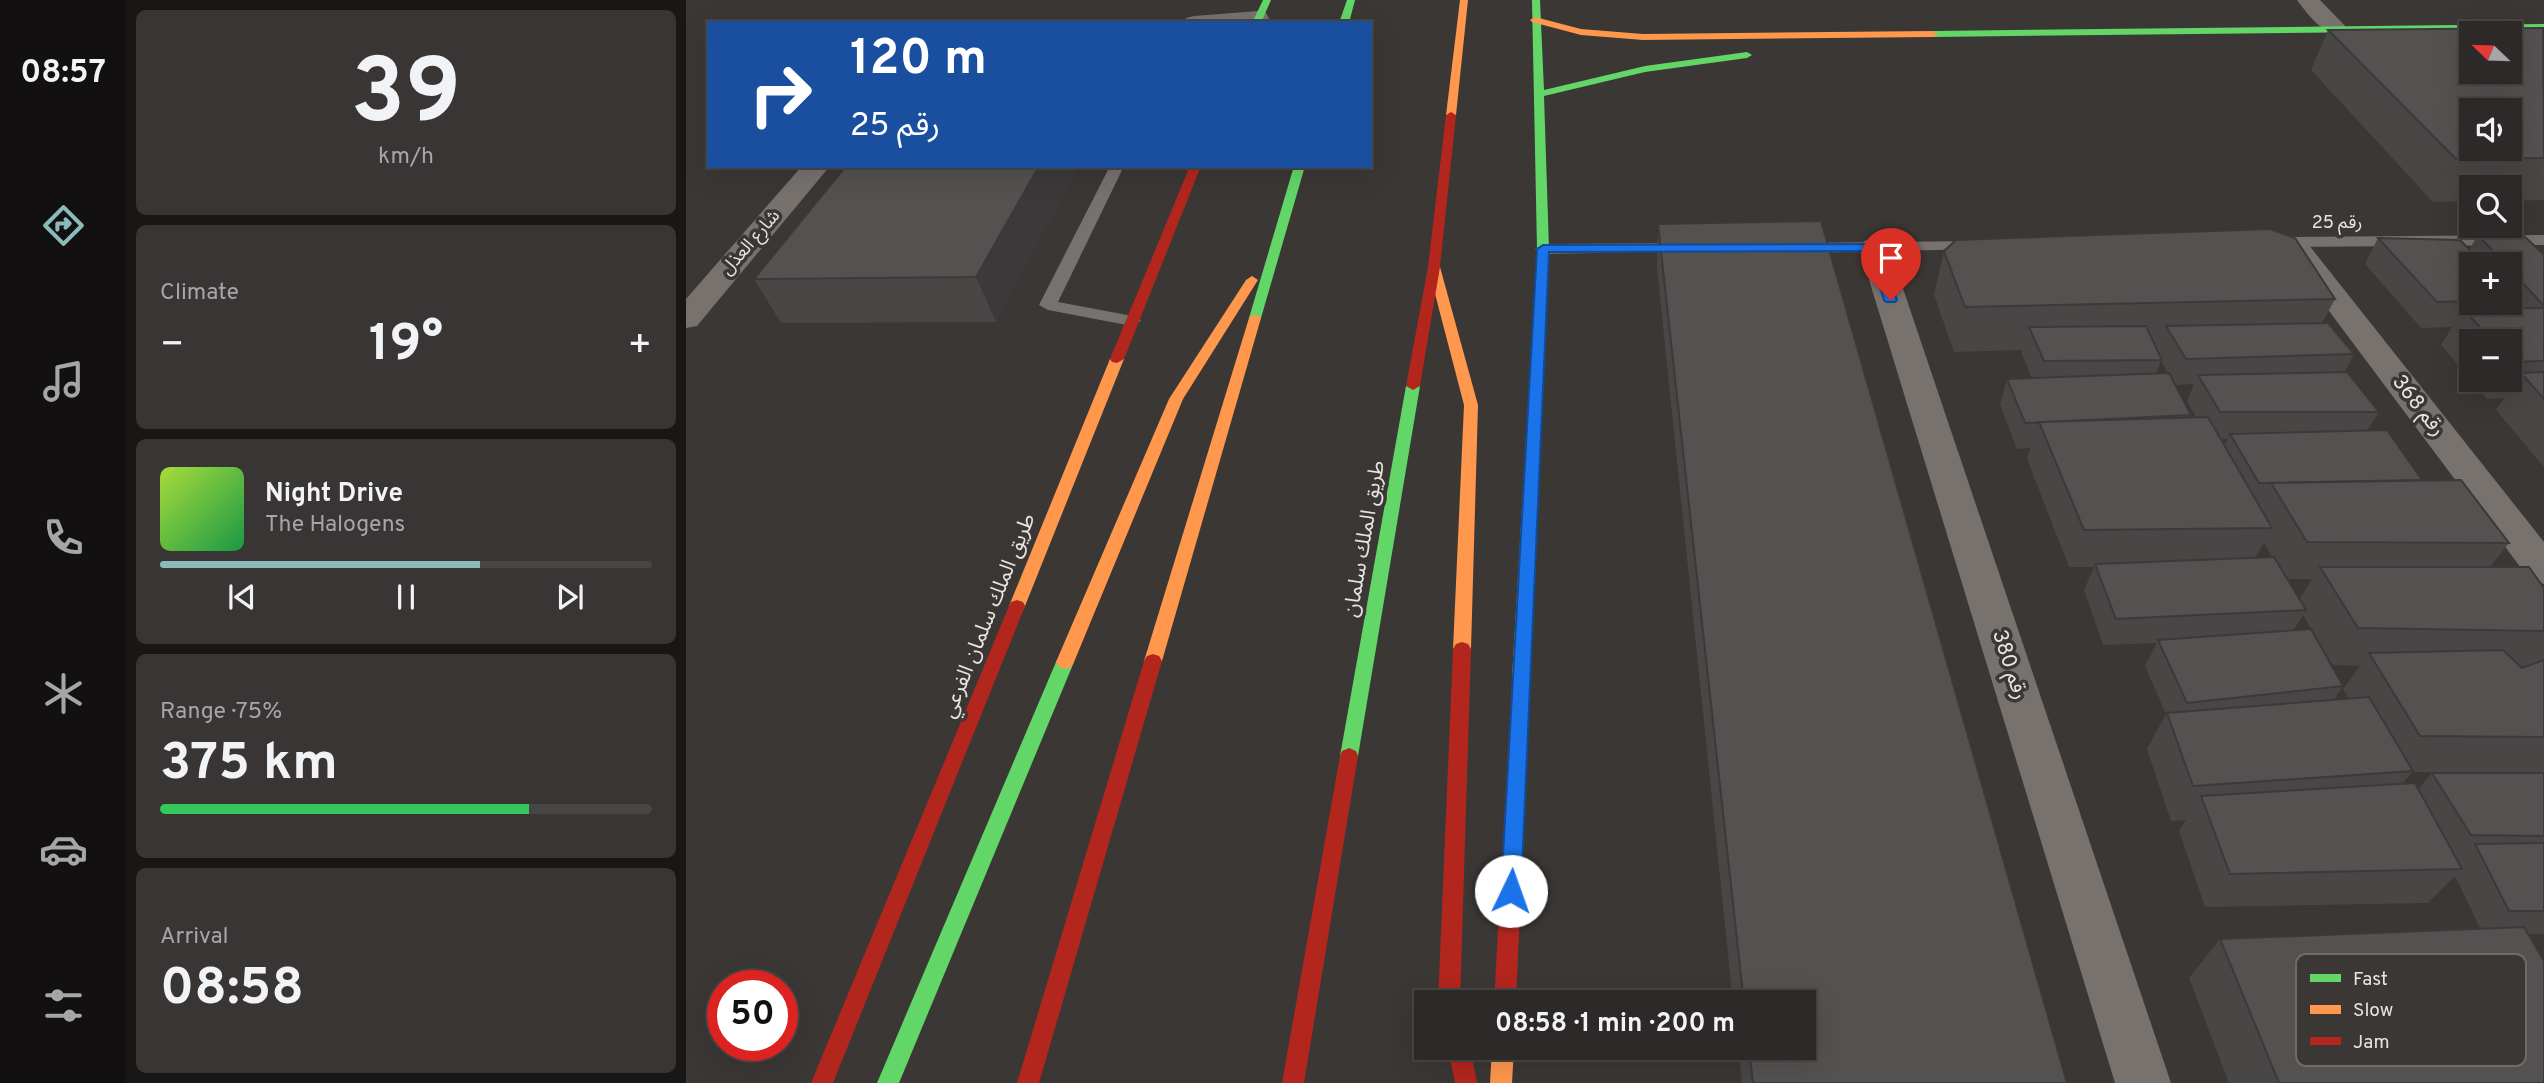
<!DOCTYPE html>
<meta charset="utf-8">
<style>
:root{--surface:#2c2928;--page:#383534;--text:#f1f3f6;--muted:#a6a6a8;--line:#484545;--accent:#8bbbb9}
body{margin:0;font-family:Overpass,"Noto Sans Arabic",sans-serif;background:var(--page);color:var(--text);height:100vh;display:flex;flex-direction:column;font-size:26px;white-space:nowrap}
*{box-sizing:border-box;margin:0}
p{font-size:23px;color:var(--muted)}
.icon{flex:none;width:38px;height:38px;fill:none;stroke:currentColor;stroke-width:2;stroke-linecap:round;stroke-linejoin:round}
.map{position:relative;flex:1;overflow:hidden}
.panel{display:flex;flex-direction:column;gap:10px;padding:10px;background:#181716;width:560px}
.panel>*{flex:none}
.top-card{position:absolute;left:21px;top:21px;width:665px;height:147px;border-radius:0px;box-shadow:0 7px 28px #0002,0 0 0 2px var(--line);background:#1a4fa0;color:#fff;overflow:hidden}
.needle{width:46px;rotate:293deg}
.buttons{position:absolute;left:1773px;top:21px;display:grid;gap:14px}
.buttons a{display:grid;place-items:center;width:63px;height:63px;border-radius:0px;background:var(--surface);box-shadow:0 7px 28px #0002,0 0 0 2px var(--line);font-size:35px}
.speed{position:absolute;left:21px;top:970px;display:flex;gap:14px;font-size:35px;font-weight:700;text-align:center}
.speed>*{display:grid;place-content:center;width:91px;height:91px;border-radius:50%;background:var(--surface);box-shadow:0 7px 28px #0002,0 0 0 2px var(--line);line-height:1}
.speed .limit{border:10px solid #d22;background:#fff;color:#111}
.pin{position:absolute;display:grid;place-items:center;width:60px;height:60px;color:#fff;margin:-72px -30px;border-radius:50% 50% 50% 0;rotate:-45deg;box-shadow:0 0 7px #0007}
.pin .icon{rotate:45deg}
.me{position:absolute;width:77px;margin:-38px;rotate:3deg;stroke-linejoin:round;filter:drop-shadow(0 0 5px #0008)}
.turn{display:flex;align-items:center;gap:24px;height:147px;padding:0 28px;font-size:32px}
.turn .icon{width:91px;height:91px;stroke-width:2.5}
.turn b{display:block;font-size:49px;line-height:60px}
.big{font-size:52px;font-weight:700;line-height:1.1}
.panel .card{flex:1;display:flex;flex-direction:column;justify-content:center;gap:10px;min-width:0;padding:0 24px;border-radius:10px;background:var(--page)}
.panel .dial{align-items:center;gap:0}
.dial b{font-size:91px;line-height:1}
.song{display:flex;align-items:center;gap:21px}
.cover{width:84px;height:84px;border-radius:10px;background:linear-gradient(135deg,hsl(80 70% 55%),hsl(140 70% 35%))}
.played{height:7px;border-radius:4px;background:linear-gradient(90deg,var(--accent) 65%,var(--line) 65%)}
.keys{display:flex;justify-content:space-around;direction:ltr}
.heat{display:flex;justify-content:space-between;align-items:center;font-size:38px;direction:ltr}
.charge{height:10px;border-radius:5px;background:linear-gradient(90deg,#34c759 75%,var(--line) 0)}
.trip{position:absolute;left:728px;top:990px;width:402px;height:70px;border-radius:0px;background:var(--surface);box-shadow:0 7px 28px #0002,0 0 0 2px var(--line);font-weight:700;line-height:70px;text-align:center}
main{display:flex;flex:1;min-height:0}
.menu{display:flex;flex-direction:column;width:126px;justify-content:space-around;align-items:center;background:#121010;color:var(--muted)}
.menu .icon{width:49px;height:49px}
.menu .selected{color:var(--accent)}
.menu b{font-size:32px;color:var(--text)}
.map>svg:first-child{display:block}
</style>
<main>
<nav class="menu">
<b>08:57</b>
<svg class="icon selected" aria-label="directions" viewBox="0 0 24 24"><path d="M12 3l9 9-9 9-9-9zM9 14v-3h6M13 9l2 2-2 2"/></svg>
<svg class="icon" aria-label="music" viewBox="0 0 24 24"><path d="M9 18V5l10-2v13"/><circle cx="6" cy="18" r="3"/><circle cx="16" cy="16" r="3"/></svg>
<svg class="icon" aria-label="phone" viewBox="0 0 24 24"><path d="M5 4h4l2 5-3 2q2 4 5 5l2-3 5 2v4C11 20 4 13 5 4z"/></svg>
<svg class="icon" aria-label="climate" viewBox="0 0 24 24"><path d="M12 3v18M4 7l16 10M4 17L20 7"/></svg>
<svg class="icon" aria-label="car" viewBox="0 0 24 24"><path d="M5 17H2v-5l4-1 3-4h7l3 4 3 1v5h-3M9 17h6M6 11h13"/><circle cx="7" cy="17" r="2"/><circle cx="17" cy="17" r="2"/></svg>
<svg class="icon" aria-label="filters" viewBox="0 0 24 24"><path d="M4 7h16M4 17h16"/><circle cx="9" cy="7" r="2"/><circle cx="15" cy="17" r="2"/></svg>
</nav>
<section class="panel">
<div class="card dial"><b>39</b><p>km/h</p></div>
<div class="card"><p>Climate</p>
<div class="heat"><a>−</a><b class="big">19°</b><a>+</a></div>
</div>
<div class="card">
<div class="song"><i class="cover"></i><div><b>Night Drive</b><p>The Halogens</p></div></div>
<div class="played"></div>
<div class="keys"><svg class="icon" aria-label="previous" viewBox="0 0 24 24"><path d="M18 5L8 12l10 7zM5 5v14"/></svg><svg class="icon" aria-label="pause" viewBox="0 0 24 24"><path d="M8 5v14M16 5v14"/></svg><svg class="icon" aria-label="next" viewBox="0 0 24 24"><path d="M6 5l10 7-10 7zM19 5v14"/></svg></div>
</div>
<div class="card"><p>Range · 75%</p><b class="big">375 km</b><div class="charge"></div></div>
<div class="card"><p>Arrival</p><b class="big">08:58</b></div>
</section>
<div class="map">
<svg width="1858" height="1083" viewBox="0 0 1858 1083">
<rect width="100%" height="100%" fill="#3a3735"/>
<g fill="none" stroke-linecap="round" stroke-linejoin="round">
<g fill="#77726e" fill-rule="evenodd">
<path d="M424,166H438L372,302L452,317L455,321L446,326L362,310L353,305Z"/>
<path d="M1858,235V245L1587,247L1579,242L1587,237Z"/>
<path d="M1289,241L1295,243L1297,246L1295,249L1114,253L1106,248L1114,243Z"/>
<path d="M998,243L1004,245L1006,248L1004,251L857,254L849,249L857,244Z"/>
</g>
<g fill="#77726e" fill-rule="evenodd">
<path d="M1611,0H1634L1663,30L1660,35C1641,40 1622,15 1611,0Z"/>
<path d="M572,11L580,13L583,18L580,23H497L500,18L508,16Z"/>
<path d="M116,166H144L11,326L0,328V299Z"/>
<path d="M1188,238L1198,241L1203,247L1485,1083H1429L1173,247L1178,241Z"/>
<path d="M1612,241L1622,244L1858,542V584L1844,580L1602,256L1597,250L1602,244Z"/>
</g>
<g fill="#63d668" fill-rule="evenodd">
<path d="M577,0H585L575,23H566Z"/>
<path d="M661,0H669L663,23H653Z"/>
<path d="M846,0H854L858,90L959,66L1061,52L1066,55L1061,58L959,72L858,96L863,249L858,370L851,374L844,370L851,249Z"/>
<path d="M1858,24V30L1247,37L1242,34L1247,31Z"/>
<path d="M608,166H619L575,318L569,322L564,321L563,318Z"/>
<path d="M727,382L734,386L672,756L670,761L663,764L656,761L654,756L720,386Z"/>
<path d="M379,655L385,657L388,662L213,1083H191L370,662L373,657Z"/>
</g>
<g fill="#ff974d" fill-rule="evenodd">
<path d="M774,0H782L770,115L765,118L760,115Z"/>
<path d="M849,17L895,29L957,34L1247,31L1252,34L1247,37L957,40L895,35L846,22L844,20Z"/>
<path d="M748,263L754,267L792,405L785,649L782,654H770L767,649L778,405L742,267Z"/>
<path d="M566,276L572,280L497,399L388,662L385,667L379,669L373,667L370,662L483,399L560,280Z"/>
<path d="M569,314L575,318L476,661L473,666L467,668L461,666L458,661L563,318Z"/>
<path d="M431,355L438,359L339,606L337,610H325L323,606L424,359Z"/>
<path d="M851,366L858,370L844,678L841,683L835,685L829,683L826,678L844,370Z"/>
<path d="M806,1048H828L826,1083H804Z"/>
</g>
<g fill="#b3261e" fill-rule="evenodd">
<path d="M765,112L770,115L754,267L734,386L727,390L720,386L742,267L760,115Z"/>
<path d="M504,166H515L438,359L431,363L426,362L424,359Z"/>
<path d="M331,600L337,602L339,606L147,1083H125L323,606L325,602Z"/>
<path d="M776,642L782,644L785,649L774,1003H752L767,649L770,644Z"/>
<path d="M467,654L473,656L476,661L353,1083H331L458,661L461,656Z"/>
<path d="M835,671L841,673L844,678L830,1003H808L826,678L829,673Z"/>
<path d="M663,748L670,751L672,756L618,1083H596L654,756L656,751Z"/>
<path d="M762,1048H784L791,1083H769Z"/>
</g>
</g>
<g fill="#484746" fill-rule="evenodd">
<path d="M1858,28V200L1824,201V187H1785V201L1747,202L1625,70L1642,30Z"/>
<path d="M160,166H392L310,322L95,323L68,279Z"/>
<path d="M972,224L1381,1083H1056L1052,1048H1118V1003H1047L971,268Z"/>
<path d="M1792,235L1858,255V467L1810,410L1818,398L1801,399L1755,345L1766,327L1735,328L1679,264L1692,238L1783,250ZM1785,264H1824V303H1785ZM1785,341H1824V380H1785Z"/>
<path d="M1258,251L1649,299L1636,323L1668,354L1659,372L1693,412L1682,430L1736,480L1823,543L1804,567L1858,588V934H1843L1858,1083H1543L1503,978L1534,939L1794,928L1769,876L1742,903L1519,907L1493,831L1500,820L1485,821L1461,749L1480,714L1459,666L1471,643L1417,645L1398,590L1408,567H1383L1341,459L1344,448L1331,449L1314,405L1321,379L1346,378L1335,353L1336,350L1268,352L1248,295ZM1475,361L1482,373H1470ZM1508,384L1501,401L1510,417H1504L1505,415L1489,385ZM1535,439H1542L1538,445ZM1578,542L1586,557L1569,558ZM1602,579H1626L1614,599ZM1617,615L1647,665L1674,666L1657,689L1663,699L1648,700L1657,686L1607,631ZM1726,772L1799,773H1746L1732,789L1717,783Z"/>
</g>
<path fill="#3b3939" d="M353,166H392L310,322L290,277Z"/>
<g fill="#545251" stroke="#3b3939" stroke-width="2" fill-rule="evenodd">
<path d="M1857,28L1858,158L1770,159L1642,30ZM1785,33H1824V72H1785ZM1785,110H1824V149H1785Z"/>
<path d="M160,166H353L290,277L68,279Z"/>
<path d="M1135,221L1381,1083H1067L1063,1048H1118V1003H1058L972,224Z"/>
<path d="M1584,229L1609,238L1649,299L1279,307L1258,251L1270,240Z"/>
<path d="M1836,234L1858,255V306L1824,269V264H1819L1792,235Z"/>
<path d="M1692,238L1774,240L1798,264H1785V301L1751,302Z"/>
<path d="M1824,290L1833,300H1824Z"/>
<path d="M1858,308V361L1826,362L1824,360V341H1807L1777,309Z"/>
<path d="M1642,323L1668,354L1500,359L1480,326Z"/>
<path d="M1460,326L1476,360L1358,361L1343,327Z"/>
<path d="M1661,372L1693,412H1534L1512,375Z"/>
<path d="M1858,372V399L1835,373Z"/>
<path d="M1483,373L1505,415L1339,423L1321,379Z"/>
<path d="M1522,417L1586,528L1398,530L1353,422Z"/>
<path d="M1701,430L1736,480L1573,483L1544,434Z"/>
<path d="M1775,480L1823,543L1621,542L1585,483Z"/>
<path d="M1588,557L1620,610L1430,619L1409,564Z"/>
<path d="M1634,567H1843L1858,588V631L1672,628Z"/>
<path d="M1625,629L1657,686L1501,703L1472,640Z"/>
<path d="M1817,650L1836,668L1858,660V737L1734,736L1683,653Z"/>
<path d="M1683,697L1727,771L1507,786L1481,713Z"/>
<path d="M1746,773H1858V836L1785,835Z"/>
<path d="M1729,783L1776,869L1544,874L1515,796Z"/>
<path d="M1858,843V911H1823L1789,844Z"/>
<path d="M1838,927L1858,961V1083H1593L1534,939Z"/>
</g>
<path fill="#1a73e8" stroke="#114b97" stroke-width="2" d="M1188,244L1194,247L1211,300L1209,302H1200L1198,300L1183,251L863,252L835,891L832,898L825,900L818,898L815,891L851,249L857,245Z"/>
<g text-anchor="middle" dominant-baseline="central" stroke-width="7" stroke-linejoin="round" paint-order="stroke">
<g font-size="18" fill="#e7e4e3" stroke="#3b3734">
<text x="1651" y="223">رقم 25</text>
<text transform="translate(65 243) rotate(-49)">شارع العذل</text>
</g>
<g font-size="21" fill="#e7e4e3" stroke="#3b3734">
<text transform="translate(1732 406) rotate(52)">رقم 368</text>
<text transform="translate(679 539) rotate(-80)">طريق الملك سلمان</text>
<text transform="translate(303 616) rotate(-68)">طريق الملك سلمان الفرعي</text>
<text transform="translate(1323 665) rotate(72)">رقم 380</text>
</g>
</g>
<rect x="1610" y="954" width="230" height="112" rx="10" fill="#3b3734" stroke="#6f6b69" stroke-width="2"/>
<rect x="1624" y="974" width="31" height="8" fill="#63d668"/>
<rect x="1624" y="1005" width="31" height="9" fill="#ff974d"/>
<rect x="1624" y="1037" width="31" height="8" fill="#b3261e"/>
<g font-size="19" fill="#e7e4e3">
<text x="1667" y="985">Fast</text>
<text x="1667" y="1016">Slow</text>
<text x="1667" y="1048">Jam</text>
</g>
</svg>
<div class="buttons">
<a><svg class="needle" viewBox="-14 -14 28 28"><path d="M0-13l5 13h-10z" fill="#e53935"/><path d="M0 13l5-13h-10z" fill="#a6a6a8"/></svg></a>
<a><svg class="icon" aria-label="sound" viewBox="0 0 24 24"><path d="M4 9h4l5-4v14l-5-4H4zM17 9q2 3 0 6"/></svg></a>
<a><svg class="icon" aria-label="search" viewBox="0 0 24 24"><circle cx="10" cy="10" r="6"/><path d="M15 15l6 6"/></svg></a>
<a>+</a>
<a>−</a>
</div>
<div class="speed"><div class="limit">50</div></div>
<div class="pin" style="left:1205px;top:300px;background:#d93025"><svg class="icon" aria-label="arrive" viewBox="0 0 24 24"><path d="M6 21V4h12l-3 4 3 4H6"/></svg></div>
<svg class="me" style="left:825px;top:891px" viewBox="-20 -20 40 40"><circle r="19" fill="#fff"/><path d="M0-13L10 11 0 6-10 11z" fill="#1a73e8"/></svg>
<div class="trip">08:58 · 1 min · 200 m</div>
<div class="top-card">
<div class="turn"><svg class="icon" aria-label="right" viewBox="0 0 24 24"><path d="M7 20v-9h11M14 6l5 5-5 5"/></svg><div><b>120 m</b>رقم 25</div></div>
</div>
</div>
</main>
